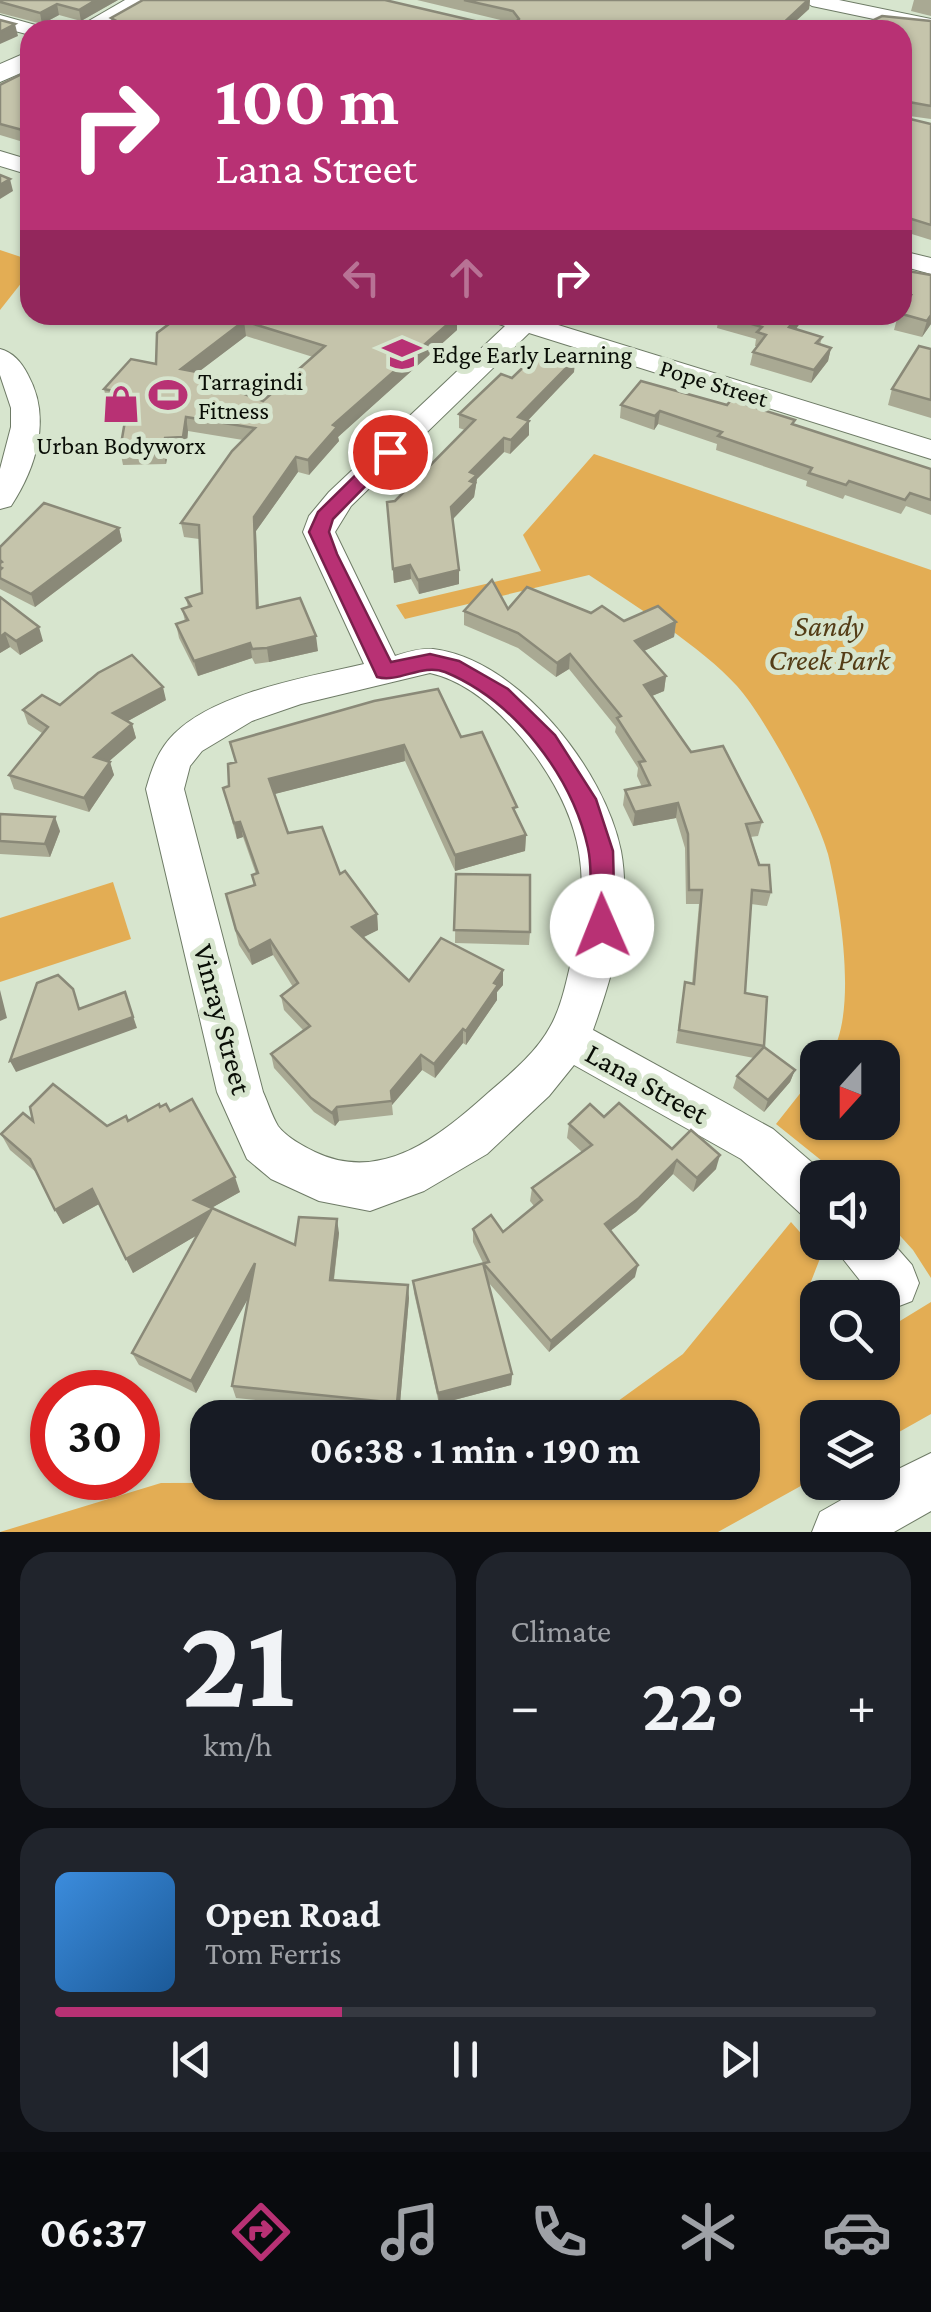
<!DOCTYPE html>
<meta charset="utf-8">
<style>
:root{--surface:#171b24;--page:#20242c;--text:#f1f3f6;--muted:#9ea1a6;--line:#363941;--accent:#b83174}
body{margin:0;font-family:"Crimson Pro",serif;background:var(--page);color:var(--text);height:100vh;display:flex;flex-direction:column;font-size:38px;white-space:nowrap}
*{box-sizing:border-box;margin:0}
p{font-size:32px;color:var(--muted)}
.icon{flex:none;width:55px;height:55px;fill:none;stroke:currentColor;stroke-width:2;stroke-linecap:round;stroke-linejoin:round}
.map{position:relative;height:1532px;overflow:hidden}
.sheet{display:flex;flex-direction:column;gap:20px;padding:20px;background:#0d0f14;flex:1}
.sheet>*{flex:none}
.top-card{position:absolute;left:20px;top:20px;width:892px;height:305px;border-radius:30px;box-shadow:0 2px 8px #0004;background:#b83174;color:#fff;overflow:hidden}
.needle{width:65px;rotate:201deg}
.fabs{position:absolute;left:800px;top:1040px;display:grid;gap:20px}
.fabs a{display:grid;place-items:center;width:100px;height:100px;border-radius:20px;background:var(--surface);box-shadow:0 2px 8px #0004;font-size:50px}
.speed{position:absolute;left:30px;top:1370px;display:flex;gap:20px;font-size:50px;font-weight:700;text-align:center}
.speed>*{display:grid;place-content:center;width:130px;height:130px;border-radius:50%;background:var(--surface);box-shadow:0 2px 8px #0004;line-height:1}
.speed .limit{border:15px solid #d22;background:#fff;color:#111}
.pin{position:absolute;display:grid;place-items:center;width:85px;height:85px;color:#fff;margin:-42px;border:5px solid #fff;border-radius:50%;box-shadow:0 2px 10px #0007}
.me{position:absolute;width:110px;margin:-55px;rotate:359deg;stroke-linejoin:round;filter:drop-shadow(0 0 8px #0008)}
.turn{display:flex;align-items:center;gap:35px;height:210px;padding:0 30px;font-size:45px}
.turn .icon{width:130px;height:130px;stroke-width:2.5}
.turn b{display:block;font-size:70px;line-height:85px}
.lanes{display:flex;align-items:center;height:95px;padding:0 30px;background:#0003;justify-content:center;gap:50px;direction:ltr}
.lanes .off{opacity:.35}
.big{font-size:75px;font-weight:700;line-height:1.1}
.sheet .card{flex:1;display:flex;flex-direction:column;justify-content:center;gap:15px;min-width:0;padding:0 35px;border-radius:30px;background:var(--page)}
.sheet .dial{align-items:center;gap:0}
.dial b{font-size:130px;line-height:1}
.song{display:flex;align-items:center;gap:30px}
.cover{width:120px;height:120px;border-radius:15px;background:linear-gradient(135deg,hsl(210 70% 55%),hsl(210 70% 35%))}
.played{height:10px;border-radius:5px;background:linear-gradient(90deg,var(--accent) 35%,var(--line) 35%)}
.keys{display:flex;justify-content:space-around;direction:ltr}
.heat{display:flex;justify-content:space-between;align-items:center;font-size:55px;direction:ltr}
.sheet .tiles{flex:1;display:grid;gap:20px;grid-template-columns:1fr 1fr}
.card:last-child{grid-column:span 2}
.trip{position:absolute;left:190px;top:1400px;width:570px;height:100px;border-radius:30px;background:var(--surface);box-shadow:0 2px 8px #0004;font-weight:700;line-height:100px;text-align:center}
.tabs{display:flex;height:160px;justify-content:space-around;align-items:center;background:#090b0e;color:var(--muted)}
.tabs .icon{width:70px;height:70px}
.tabs .current{color:var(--accent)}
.tabs b{font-size:45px;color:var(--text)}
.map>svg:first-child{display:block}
</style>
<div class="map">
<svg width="931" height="1532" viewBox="0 0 931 1532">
<rect width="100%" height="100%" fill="#d7e5ce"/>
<g fill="#e3ad54">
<path d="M0,250L30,260V272L0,310Z"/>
<path d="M594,454L931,570V1278L913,1250L883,1217L882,1178L842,1177L776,1124L817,1072L818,1122H882V1058L829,1057C859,1016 840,903 828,854C817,814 765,717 737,686C702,647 634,605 589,575L405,619L396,605L541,571L523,535Z"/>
<path d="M113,882L131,939L0,982V918Z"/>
<path d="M791,1222L821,1256L810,1284L821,1297L818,1298V1362H882L883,1323L895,1324L931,1302V1414L883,1441L882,1418H818L817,1477L718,1532H0L161,1483L742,1482V1418L596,1417L683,1354Z"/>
</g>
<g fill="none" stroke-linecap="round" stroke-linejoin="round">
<g stroke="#6e7b66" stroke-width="2">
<g id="minor">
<path d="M802,0H839L931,19V31L812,6Z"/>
<path d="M0,15L39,26L42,30H30V35L0,27Z"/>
<path d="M0,151L30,160V175L0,166Z"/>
<path d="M902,251L931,258V274L902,266Z"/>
<path d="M493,315H545L542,320L931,440V459L529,333L351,506L335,532L395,656C407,652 420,648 433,649C518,659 605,770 621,851C632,911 613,974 593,1030L773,1129L830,1178H818V1221L801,1214L741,1159L574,1065L549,1096L487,1154L424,1191L370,1211L319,1201L271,1179L247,1159L217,1092L146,789C152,768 158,750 174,734C216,692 308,677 364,664L303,532L309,516L329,492L505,326L496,323ZM430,673C474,683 509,720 535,755C584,823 592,881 571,962C566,983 561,1008 550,1027C536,1053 510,1074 488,1093C440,1136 382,1184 315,1152C303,1146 286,1137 278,1126C272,1116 268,1103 263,1092L184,789L190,766L202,751L252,721L301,704Z"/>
<path d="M0,349C13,352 22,363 28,375C52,418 36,468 11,506L0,509V469L11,427V408L0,375Z"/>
<path d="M882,1231L912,1265L919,1283L912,1301L894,1308L882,1303V1298H874L843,1259L836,1242H882Z"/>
<path d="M931,1453V1511L894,1532H812L820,1512L873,1482H882V1477Z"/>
</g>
</g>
<g stroke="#6e7b66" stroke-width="2">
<g id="major">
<path d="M125,0H156L105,30H73Z"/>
<path d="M30,51V69L0,82V64Z"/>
</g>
</g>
<use href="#minor" fill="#fff" fill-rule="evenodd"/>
<use href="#major" fill="#fff" fill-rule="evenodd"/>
</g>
<g fill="#a9a993" fill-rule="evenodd">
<path d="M0,0H118L81,21L59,15L42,24L0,13Z"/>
<path d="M417,0H810L809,9L786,30H111L113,29L111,18L513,23Z"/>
<path d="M914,0H931V16L911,11Z"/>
<path d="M931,21V119L902,115V30Z"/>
<path d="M30,70V144L0,135V85Z"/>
<path d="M902,117L931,124V240L902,231Z"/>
<path d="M902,270L931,324L922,337L894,330L898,315H902Z"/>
<path d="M181,315L457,316V330L338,437L339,441L309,475L298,472L256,531L259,608L318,651L269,662L255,664L252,658L198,676L179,638L176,624L185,621L182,609L188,607L186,598L202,593L199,539L184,537L181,523L243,440L188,431L186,452H168L166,464L123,465L120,450L127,412L123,411L122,406L107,403L104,389L156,364ZM246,336L313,357L263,401L225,387L198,372Z"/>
<path d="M609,315H640L633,322Z"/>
<path d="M719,315H806L796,329L822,337L820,345L831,348L828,361L811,383L750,365L753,352L757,346H755L756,339L717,328Z"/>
<path d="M931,349V418L888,405L892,389Z"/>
<path d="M575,359L574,372L528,420L529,421V435L510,454L504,452L477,479L474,497L453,519L459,570V584L419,594L411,579L394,583L387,502L395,501L465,430L459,428V414L512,378Z"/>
<path d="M621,405L794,425L931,469V515L906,506L901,514L845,495L843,499L806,486L807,481L716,450L717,444L658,424L654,430L620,418Z"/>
<path d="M119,528L122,541L35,607L0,589V547Z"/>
<path d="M0,597L43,641L20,655L10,647L0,653Z"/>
<path d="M508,609L591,613L624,621L676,622L674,637L644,651L666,676L664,691L652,696L691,752L762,822L758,836L750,837L771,892L767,906L751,904L745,993L764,1047L795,1070L790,1082L764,1112L733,1088L737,1076L754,1058L676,1043L685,982L692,984L699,904H686L685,848L676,818L633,826L623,805L625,790L642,787L637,776L638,768L615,732L616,727L569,669L556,677L518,648L464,625V611Z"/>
<path d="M166,700L128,721L132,724L136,738L109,761L114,775L89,812L14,789L9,775L42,733L28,724L23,710L60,705Z"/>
<path d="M461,737L517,816L526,835L525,851L455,871L405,761L274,794L288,833L340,874L377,914L378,930L363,937L409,981L503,985L497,992V1000L466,1045L463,1043L435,1078L422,1070L392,1105L393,1115L339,1121L335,1126L314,1112L274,1068L271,1054L303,1030L284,1010L281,996L293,987L273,955L252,965L239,945L230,910L254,886L252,875L256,874L243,837L237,839L223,788L229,786L235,762L230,742Z"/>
<path d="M0,814L60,831L50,857L0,854Z"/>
<path d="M456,874L530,932L529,945L455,943Z"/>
<path d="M160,1107L170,1111L240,1192L211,1208L295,1245L339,1233L334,1280L409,1298L399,1415L236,1398L232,1386L249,1296L196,1393L139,1365L132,1353L197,1235L133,1273L99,1204L63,1224L37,1173L10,1150L1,1134L33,1121L107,1126L128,1121Z"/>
<path d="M604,1117L716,1169L693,1192L673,1174L636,1212L610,1231L635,1277L549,1352L488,1282L512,1374L511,1385L439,1404L414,1293L413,1281L483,1263L473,1242V1229L503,1232L534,1206L530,1201L532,1188L582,1152L567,1138L569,1124Z"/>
</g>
<g fill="#8a8978">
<path d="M96,0H118L81,21L79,10Z"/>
<path d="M808,0H810L809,9L786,30H776Z"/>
<path d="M57,4L59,15L42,24L40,13Z"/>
<path d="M15,24L18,36L0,44V32Z"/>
<path d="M10,179L13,191L0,199V185Z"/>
<path d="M799,315H806L787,341L789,327Z"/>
<path d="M931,315V324L922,337L927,321Z"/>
<path d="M457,316V330L338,437L339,441L309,475L308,460L333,425Z"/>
<path d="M244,321L246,336L184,383L181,369Z"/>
<path d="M831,348L828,361L811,383L814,370Z"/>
<path d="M575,359L574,372L518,431V417Z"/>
<path d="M660,411L658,424L654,430L655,416Z"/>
<path d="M186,417L188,431L186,452L183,437Z"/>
<path d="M529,421V435L510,454L511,440Z"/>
<path d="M165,438L168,452L166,464L163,449Z"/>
<path d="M504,438V452L477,479L474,497L451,521V507L470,472Z"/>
<path d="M296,457L298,472L256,531L259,623L257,608L254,517Z"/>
<path d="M119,528L122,541L35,607L31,594Z"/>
<path d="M410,565L411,579L394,583L393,569Z"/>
<path d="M459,570V584L419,594L418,580Z"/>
<path d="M676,622L674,637L633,656L635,641Z"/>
<path d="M39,627L43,641L20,655L16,641Z"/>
<path d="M5,633L10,647L0,653V637Z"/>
<path d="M316,636L318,651L269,662L267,648Z"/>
<path d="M250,643L252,658L198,676L194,661Z"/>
<path d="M570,654L569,669L556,677L557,663Z"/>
<path d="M666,676L664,691L642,700L644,685Z"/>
<path d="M163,687L166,700L117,727L113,713Z"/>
<path d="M132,724L136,738L99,770L94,757Z"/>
<path d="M404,745L405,761L271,795L269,779Z"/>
<path d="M110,762L114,775L89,812L84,798Z"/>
<path d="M678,803L676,818L633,826L635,812Z"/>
<path d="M55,817L60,831L50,857L45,844Z"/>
<path d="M240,822L243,837L237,839L234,823Z"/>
<path d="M526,835L525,851L455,871V855Z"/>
<path d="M377,914L378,930L354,942L352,927Z"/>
<path d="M270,940L273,955L252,965L249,951Z"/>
<path d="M503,970V985L497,992V1000L466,1045V1031Z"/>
<path d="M0,990L7,1018L0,1021Z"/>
<path d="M125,992L137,1028L16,1072L10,1061Z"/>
<path d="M463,1029V1043L435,1078L434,1064Z"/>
<path d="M421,1055L422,1070L392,1105L391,1091Z"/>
<path d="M795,1070L790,1082L764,1112L768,1100Z"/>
<path d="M337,1107L339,1121L335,1126L332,1113Z"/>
<path d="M720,1155L716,1169L693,1192L697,1178Z"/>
<path d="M677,1160L673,1174L636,1212L602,1237L605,1224Z"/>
<path d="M235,1177L240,1192L199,1215L194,1200Z"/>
<path d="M92,1189L99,1204L63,1224L55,1210Z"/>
<path d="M211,1210L216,1224L133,1273L126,1259Z"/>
<path d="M337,1219L339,1233L332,1293L330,1280Z"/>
<path d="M255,1263L260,1277L196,1393L191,1381Z"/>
<path d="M638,1265L635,1277L549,1352L551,1341Z"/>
<path d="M408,1285L409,1298L399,1415L397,1403Z"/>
<path d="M512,1374L511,1385L439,1404L438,1393Z"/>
</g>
<g fill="#c5c4ab" stroke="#8a8978" stroke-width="2.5" fill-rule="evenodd">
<path d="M0,0H96L79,10L57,4L40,13L0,2Z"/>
<path d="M143,0H385L479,22L515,23L519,19L513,11L464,0H808L776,30H111L122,24L111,18Z"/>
<path d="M882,16L931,21V106L903,101L902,103V30H853Z"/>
<path d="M0,20L15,24L0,32Z"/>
<path d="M30,70V132L0,124V85Z"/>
<path d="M902,117L931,124V225L902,216Z"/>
<path d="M0,175L10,179L0,185Z"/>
<path d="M902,270L931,275V315L927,321L902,314V307L911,295L902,293Z"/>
<path d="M181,315L457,316L333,425L337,427L308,460L296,457L254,517L257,608L300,598L316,636L267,648L252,649L250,643L194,661L176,624L188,620L182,609L191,606L186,598L202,593L199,525L181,523L232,451L255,428L186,417L183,437L165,438L163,449L120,450L129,398L120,396L123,393L104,389L131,359L156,364L157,333ZM244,321L325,346L263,401L218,384L223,377L181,369Z"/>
<path d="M721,315H799L789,327L822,337L816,343L831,348L814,370L753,352L766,335L757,332L762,327Z"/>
<path d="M919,346L931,349V400L892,389Z"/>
<path d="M543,348L575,359L518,417L529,421L511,440L504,438L470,472L477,475L470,481L475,483L451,507L459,570L418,580L410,565L393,569L387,502L395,501L475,420L459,414L501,374L512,378Z"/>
<path d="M641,381L727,405L731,400L795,420L792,424L931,469V500L910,493L905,500L849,481L846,485L809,473L812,468L718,436L722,432L660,411L655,416L621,405Z"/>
<path d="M44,503L119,528L31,594L0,578V570L2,568L0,567V563L2,562L0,560V547Z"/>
<path d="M492,580L508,609L527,587L591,613L602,606L624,621L658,606L676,622L635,641L666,676L644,685L691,752L723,746L762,822L746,824L759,865H769L771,892L752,890L745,993L767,997L764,1046L679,1030L685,982L694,984L702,890H689L688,834L678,803L635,812L625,790L650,785L639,762L645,761L617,718L621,716L570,654L557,663L518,633L464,611Z"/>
<path d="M0,597L39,627L16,641L5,633L0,637Z"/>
<path d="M132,655L163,687L113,713L132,724L94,757L110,762L84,798L9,775L48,727L23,710L42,695L60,705L98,673Z"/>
<path d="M438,689L461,737L482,732L517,807L513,808L526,835L455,855L404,745L269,779L288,833L322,827L340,874L345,871L377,914L352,927L409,981L441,938L503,970L494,983L498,985L466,1031L463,1029L434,1064L421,1055L391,1091L392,1101L337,1107L332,1113L311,1098L271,1054L310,1026L281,996L298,983L270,940L249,951L236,930L226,894L255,885L252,875L258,873L240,822L234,823L223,788L229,786L228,764L236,762L230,742L374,701Z"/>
<path d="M0,814L55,817L45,844L0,841Z"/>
<path d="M456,874L530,875V932L454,930Z"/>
<path d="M58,975L73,989L79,1009L125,992L133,1017L10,1061L37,983Z"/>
<path d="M764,1047L795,1070L768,1100L737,1076Z"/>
<path d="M53,1084L107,1126L126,1116L128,1121L159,1104L160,1107L166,1104L170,1111L192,1099L235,1177L194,1200L295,1245L299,1217L337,1219L330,1280L408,1285L397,1403L232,1386L255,1263L191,1381L132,1353L211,1210L126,1259L92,1189L55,1210L30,1159L1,1134L23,1113L33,1121L30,1107Z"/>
<path d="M619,1103L672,1149L691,1130L720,1155L697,1178L677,1160L639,1198L605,1224L638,1265L551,1341L483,1263L512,1374L438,1393L413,1281L489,1262L473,1229L491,1215L503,1232L542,1200L532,1188L592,1145L569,1124L590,1104L604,1117Z"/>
</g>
<path fill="#b83174" stroke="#78204b" stroke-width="2.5" d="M390,446L396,448V455L333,519L329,532L337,554L391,662L430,654L459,661L508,689L555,735L596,799L613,851L615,926L611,933L602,936L593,933L589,926C589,901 593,872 588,848C572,776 515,701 445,672C422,663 400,683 377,677L309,532L318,512L383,448Z"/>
<defs>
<g id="school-bare" transform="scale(3)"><path d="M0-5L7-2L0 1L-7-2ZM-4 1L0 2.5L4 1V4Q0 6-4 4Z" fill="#b83174" stroke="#d7e5ce" stroke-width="2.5" paint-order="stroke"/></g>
<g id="stadium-bare" transform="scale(3)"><path d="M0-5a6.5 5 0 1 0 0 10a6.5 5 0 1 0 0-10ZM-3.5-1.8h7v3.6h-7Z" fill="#b83174" stroke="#d7e5ce" stroke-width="2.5" paint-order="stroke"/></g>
<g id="shop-bare" transform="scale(3)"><path d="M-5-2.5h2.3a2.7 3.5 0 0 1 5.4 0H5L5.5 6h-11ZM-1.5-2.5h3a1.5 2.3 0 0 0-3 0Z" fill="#b83174" stroke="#d7e5ce" stroke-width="2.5" paint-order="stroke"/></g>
</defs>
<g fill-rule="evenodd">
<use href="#school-bare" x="402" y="354"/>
<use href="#stadium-bare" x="168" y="395"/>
<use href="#shop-bare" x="121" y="404"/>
</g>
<g text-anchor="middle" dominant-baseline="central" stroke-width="10" stroke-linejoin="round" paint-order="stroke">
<g font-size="25" fill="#090d06" stroke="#d7e5ce" text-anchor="start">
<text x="432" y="354">Edge Early Learning</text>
<text x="198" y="381">Tarragindi<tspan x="198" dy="29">Fitness</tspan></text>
<text x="121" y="445" text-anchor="middle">Urban Bodyworx</text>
</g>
<g font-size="25" fill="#090d06" stroke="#d7e5ce">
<text transform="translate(714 383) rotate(17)">Pope Street</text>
</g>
<g font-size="30" font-style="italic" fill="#543d17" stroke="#d7e5ce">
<text x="829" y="625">Sandy<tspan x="829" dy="34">Creek Park</tspan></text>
</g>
<g font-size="30" fill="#090d06" stroke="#d7e5ce">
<text transform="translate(223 1019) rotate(75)">Vinray Street</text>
<text transform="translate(647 1083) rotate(29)">Lana Street</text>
</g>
</g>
</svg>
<div class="fabs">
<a><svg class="needle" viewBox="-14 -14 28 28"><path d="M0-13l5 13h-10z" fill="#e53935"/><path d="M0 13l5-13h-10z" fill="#9ea1a6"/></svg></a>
<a><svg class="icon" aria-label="sound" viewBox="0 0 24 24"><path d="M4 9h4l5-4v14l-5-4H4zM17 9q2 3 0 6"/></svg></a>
<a><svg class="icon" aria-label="search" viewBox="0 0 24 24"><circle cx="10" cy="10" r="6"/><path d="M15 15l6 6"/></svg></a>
<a><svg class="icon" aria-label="layers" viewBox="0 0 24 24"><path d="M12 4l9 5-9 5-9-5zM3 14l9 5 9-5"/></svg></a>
</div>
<div class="speed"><div class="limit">30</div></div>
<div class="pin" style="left:390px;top:452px;background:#d93025"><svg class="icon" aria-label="arrive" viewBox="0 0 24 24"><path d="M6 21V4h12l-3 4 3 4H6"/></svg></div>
<svg class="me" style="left:602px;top:926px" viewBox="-20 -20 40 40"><circle r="19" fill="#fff"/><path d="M0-13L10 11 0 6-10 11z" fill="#b83174"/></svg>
<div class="trip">06:38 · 1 min · 190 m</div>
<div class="top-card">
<div class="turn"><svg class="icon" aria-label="right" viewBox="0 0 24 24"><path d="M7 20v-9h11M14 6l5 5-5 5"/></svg><div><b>100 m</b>Lana Street</div></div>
<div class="lanes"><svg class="icon off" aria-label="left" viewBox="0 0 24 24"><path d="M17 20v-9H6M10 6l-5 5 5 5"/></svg><svg class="icon off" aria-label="ahead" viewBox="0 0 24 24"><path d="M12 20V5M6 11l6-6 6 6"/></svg><svg class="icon" aria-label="right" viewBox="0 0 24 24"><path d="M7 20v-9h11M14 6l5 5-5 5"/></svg></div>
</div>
</div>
<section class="sheet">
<div class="tiles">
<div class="card dial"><b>21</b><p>km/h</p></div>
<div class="card"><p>Climate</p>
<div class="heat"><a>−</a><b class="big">22°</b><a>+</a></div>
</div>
<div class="card">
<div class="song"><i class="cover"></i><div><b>Open Road</b><p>Tom Ferris</p></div></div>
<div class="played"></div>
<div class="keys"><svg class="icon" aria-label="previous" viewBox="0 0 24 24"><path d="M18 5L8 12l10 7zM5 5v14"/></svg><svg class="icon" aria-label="pause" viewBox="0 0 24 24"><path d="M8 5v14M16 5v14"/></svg><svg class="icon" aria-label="next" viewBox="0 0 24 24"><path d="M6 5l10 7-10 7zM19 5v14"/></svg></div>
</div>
</div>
</section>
<nav class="tabs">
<b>06:37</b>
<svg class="icon current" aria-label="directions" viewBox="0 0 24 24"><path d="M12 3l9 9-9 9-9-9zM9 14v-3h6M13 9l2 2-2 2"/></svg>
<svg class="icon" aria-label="music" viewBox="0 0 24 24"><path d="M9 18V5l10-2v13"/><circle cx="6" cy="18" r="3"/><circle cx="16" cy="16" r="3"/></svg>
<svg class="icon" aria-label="phone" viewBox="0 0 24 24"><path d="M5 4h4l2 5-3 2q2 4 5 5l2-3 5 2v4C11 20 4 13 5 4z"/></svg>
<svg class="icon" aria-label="climate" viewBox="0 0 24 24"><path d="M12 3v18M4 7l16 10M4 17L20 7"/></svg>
<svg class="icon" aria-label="car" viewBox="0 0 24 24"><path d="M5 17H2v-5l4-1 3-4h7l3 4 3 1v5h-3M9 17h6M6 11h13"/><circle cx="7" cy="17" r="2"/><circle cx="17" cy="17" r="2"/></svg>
</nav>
